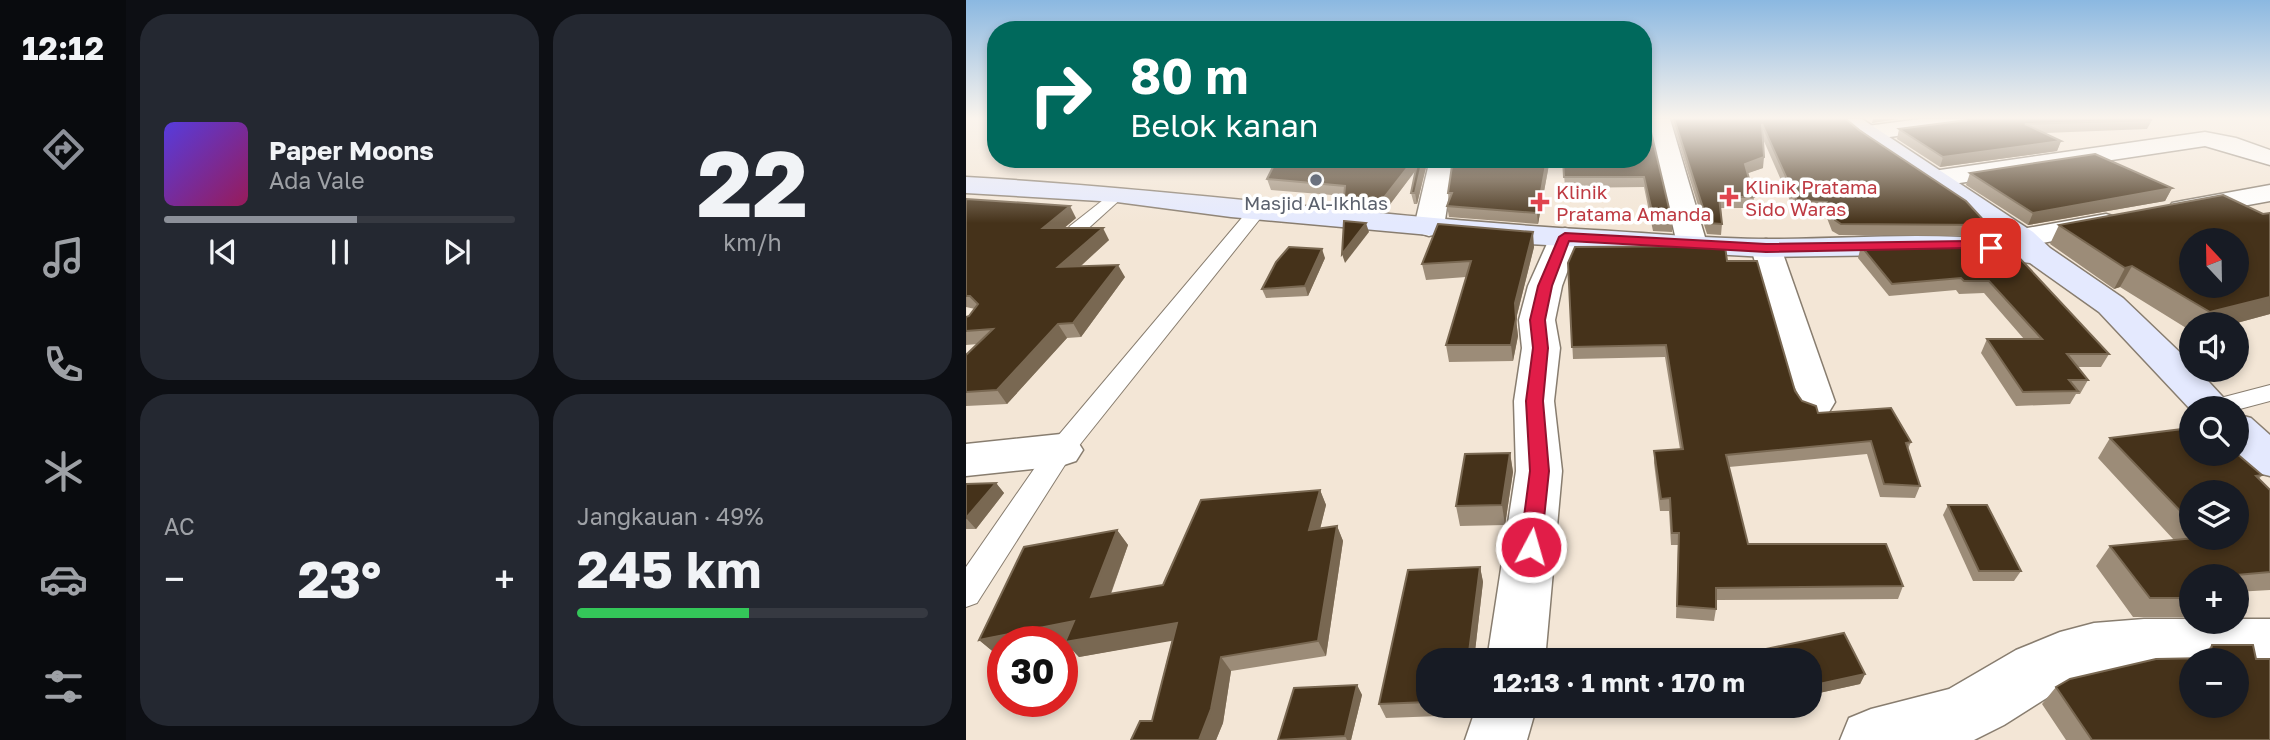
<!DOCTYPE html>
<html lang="id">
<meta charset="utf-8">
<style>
:root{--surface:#171b24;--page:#242831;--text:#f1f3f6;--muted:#9ea1a6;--line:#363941;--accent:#8c9099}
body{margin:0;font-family:"Golos Text",sans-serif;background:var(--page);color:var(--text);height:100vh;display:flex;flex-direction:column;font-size:26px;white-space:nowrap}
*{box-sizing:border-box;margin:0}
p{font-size:23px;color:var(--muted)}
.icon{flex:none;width:38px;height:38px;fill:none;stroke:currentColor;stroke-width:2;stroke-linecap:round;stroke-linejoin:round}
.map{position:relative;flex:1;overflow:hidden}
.panel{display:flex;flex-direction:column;gap:14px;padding:14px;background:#0d0f14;width:840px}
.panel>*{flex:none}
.guide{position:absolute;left:21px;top:21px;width:665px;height:147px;border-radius:28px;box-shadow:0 4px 10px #0003;background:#00695c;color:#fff;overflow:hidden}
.needle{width:46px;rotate:338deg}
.tools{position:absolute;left:1213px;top:228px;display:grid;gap:14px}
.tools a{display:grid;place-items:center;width:70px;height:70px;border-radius:50%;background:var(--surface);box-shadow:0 4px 10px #0003;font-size:35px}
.speed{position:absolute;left:21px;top:626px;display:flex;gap:14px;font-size:35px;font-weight:700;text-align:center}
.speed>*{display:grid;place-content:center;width:91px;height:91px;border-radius:50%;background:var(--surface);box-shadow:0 4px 10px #0003;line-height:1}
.speed .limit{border:10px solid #d22;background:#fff;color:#111}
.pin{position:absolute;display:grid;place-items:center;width:60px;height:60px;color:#fff;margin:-30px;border-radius:14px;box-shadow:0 4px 10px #0006}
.me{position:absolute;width:77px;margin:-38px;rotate:6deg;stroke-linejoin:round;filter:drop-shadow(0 0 5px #0008)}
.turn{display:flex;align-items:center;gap:24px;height:147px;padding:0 28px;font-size:32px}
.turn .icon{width:91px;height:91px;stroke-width:2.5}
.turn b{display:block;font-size:49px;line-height:60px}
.big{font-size:52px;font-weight:700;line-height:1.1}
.panel .tile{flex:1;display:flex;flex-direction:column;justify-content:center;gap:10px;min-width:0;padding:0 24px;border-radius:28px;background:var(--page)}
.panel .dial{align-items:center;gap:0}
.dial b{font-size:91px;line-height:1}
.song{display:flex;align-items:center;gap:21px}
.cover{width:84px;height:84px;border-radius:10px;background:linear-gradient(135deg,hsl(250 70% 55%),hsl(330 70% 35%))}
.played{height:7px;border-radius:4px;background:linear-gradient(90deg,var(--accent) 55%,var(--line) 55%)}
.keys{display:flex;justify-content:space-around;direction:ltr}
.heat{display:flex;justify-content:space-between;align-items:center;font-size:38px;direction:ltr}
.charge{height:10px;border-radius:5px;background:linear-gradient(90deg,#34c759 49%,var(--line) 0)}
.panel .tiles{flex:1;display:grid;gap:14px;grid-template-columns:repeat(2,1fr)}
.trip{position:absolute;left:450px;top:648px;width:406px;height:70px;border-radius:28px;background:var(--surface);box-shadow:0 4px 10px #0003;font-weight:700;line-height:70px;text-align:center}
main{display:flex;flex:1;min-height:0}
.menu{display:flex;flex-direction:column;width:126px;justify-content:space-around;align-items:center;background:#090b0e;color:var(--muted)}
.menu .icon{width:49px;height:49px}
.menu .current{color:var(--accent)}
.menu b{font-size:32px;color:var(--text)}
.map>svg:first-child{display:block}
</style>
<main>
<nav class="menu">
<b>12:12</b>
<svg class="icon current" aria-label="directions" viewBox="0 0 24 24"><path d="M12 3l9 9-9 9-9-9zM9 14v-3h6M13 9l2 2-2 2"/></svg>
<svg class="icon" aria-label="music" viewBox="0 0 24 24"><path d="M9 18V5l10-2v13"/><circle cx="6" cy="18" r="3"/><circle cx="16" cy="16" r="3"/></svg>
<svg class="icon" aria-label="phone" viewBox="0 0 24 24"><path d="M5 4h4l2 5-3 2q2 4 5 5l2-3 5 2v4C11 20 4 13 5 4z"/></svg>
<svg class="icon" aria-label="climate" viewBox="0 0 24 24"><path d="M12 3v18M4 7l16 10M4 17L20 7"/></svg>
<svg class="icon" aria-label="car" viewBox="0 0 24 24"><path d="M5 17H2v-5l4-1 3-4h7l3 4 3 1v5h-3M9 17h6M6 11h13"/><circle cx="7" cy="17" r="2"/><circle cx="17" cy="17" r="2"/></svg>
<svg class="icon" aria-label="filters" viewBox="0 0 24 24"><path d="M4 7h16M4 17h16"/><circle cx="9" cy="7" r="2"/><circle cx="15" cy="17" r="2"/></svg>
</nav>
<section class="panel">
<div class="tiles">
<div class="tile">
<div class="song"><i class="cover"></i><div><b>Paper Moons</b><p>Ada Vale</p></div></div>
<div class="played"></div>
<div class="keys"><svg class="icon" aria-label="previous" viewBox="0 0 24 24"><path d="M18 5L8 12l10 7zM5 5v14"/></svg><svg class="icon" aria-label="pause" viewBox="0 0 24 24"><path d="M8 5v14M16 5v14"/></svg><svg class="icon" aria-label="next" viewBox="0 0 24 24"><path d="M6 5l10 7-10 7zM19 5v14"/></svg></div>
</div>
<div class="tile dial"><b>22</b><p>km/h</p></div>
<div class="tile"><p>AC</p>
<div class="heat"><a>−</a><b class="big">23°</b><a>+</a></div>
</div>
<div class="tile"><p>Jangkauan · 49%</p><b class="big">245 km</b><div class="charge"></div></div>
</div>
</section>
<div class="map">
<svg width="1304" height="740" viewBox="0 0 1304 740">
<rect width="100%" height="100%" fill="#f3e6d6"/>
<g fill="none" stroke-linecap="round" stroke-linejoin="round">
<g stroke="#887d6f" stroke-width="2">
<g id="lane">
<path d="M151,189L157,191V197L116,234H104L101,230L104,226Z"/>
<path d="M291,206L297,207V215L104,457L11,603L0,607V567L86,443L285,207Z"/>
<path d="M1304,385V401L1270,410L1236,408L1239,402Z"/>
</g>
</g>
<g stroke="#887d6f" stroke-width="3">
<g id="street">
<path d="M682,119H704L741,244L737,250L726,253L715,250L711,244Z"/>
<path d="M954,119H1017L1006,126L901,140L893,138L889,133L893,128L901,126Z"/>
<path d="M1239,132L1270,138L1304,150V165L1239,146L967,187L958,185L954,179L958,173L967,171Z"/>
<path d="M464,159H488L478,227L473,233L463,236L453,233L448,227Z"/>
<path d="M1304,185V201L1216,217L1206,215L1202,209L1206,203L1216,201Z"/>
<path d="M1140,214L1150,217L1154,223L1150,229L1056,247L1045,244L1041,238L1045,232L1056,229Z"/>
<path d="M599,228L610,231L614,237L596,286L589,320L594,348L588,401L596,471L579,660H521L550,471L548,401L556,348L553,320L562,286L584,237L588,231Z"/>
<path d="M800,239L811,242L815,248L869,402L863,412L849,416L835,412L829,402L785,248L789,242Z"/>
<path d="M95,434L110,439L117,450L110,461L95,466L0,476V444Z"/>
<path d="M1178,619H1304V673H1270V660H1225V672L1152,674L1106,682L1038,725L1008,740H874L883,718L905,709L983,689L1050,650L1094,632L1128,623Z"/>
<path d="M511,705H571L561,740H499Z"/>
</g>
</g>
<g stroke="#887d6f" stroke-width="3">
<g id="secondary">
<path d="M870,119H896L1067,232L1084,248L1157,298L1225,363V369H1231L1267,408L1225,410L1133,312L1064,263L1001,254L800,257L563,244L265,217L151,202L0,193V177C210,189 418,218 628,230C686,233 745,239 803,239C882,239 963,231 1041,241Z"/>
<path d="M1270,414L1285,418L1304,435V476L1288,472L1269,453Z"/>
</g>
</g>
<use href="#lane" fill="#fff" fill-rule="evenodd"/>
<use href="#street" fill="#fff" fill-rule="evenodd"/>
<use href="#secondary" fill="#e4e9fe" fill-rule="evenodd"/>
</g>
<g fill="#9c8c78" fill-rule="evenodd">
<path d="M705,119H880L1022,225L1018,236L873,235L866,231L859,213L829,212L797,139V168L781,173L788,197L787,208H755L756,224L755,235L741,234Z"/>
<path d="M1186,120L1181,129L1079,133L1095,141L1091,151L974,167L931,139L933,129Z"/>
<path d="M462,159L451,204H448L445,193L450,170L419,211L381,207L378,196L305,190L301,179Z"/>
<path d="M487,159H584L572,224L483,217L481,206L483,200L482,193Z"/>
<path d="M597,159H677L706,221V232L687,231L678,187L599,188Z"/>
<path d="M1004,173L1206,188L1199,201L1062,225L1000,185Z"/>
<path d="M0,199L110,218L98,228L143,240L115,266L159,277L115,337L101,338L41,404L0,406V355L12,344L0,345V317L3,316L9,309L0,307Z"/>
<path d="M1304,213V314L1267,324H1225V331L1154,287L1148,289L1084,244L1093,225L1297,214Z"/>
<path d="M1005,244L1143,354L1135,367H1112L1122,380L1114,394H1110L1104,404L1050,406L1015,353L1021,339H1058L1018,293L993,294L990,290L923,296L892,258L895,246Z"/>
<path d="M568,247L550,319L552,336L547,361L483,362L480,345L500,277L460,280L456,264Z"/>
<path d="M359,258L342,296L300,298L296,289Z"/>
<path d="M761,261L836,401L852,413L945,442L942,449L954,486L949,498L914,497L901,454L763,467L782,544L937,586L932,599L750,600V609L748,621L710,618L712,545H705L703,511H694L688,463V451L714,449L699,357L607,359L602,263Z"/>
<path d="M1144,438L1296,475L1293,479L1304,490V590L1270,592V576H1225V617H1167L1130,566L1144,546L1208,540L1132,458ZM1225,492L1270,537H1225Z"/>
<path d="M544,453L547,472L539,525L494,526L490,506Z"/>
<path d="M30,483L38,493L10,529H0V484Z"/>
<path d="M354,490L360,505L354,529L371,526L377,541L360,656L265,671L257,723L250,740H165L174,721H186L206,640L113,657L99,642L100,640L90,642H37V653L30,654L13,640L58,547L151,530L162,545L145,594L197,585L235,500Z"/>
<path d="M982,505L1055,571L1048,581H1007L977,515Z"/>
<path d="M514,567L517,582L508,660H462V705H502L501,715L420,718L413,704Z"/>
<path d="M878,633L899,674L894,684L844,695V660H797V659L800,649Z"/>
<path d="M1246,645L1304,740H1100L1076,704L1090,687L1233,658Z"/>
<path d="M391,685L396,695L385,740H312Z"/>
</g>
<g fill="#796852">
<path d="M907,119H933L906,123Z"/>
<path d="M1095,141L1091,151L974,167L977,157Z"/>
<path d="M798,157L797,168L777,175L779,164Z"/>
<path d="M448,159H454L455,163L419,211L416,200Z"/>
<path d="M457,159H462L451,204L449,193Z"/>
<path d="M581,159H584L572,224L571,213Z"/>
<path d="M1206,188L1199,201L1062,225L1067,213Z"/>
<path d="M104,206L110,218L84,240L77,228Z"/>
<path d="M400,223L403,232L379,263L376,254Z"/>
<path d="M137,228L143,240L99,280L92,267Z"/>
<path d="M567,232L568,247L550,319L552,336L547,361L545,345L549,303Z"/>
<path d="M356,249L359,258L342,296L339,286Z"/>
<path d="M152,265L159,277L115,337L107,323Z"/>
<path d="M1166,266L1154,287L1148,289L1159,268Z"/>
<path d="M1304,297V314L1267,324H1236L1244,312Z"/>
<path d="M92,324L101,338L41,404L31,390Z"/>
<path d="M544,453L547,472L539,525L536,505Z"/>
<path d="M30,483L38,493L10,529L0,518Z"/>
<path d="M354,490L360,505L350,545L343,530Z"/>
<path d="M371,526L377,541L360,656L352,641Z"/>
<path d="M151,530L162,545L138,612L125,597Z"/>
<path d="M514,567L517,582L508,660H502Z"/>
<path d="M108,621L122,636L90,642H37V653L30,654L13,640Z"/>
<path d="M211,623L222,638L113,657L99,642Z"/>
<path d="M255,657L265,671L257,723L250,740H233Z"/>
<path d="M899,674L894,684L844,695V686Z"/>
<path d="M391,685L396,695L385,740H381L379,736Z"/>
<path d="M498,705H502L501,715Z"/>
</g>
<g fill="#45321a" stroke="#796852" stroke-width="2" fill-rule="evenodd">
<path d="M677,119H682L706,221L688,220L678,177H598L597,159H677Z"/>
<path d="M708,119H880L893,130L1000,201L1022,225L875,224L869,220L861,202L831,201L796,124L798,157L779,164L788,197H753L756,224L742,223Z"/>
<path d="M1009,119H1184L1186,120L1059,124L1095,141L977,157L933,129Z"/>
<path d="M1129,154L1206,188L1067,213L1004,173Z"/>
<path d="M311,159H448L416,200L378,197L379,186L301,179Z"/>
<path d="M452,159H457L449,193H445Z"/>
<path d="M487,159H581L571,213L481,206L486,193H482Z"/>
<path d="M1257,195L1297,214L1304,213V297L1244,312L1166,266L1159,268L1093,225ZM1225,240H1270V285H1225Z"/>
<path d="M0,199L104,206L77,228H137L92,267L152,265L107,323L92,324L31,390L0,392V355L27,329L0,331V317L3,316L12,304L4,296H0Z"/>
<path d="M378,221L400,223L376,254Z"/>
<path d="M472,224L567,232L549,303L550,319L545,345H480L505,261L456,264Z"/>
<path d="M1005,244L1046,250L1143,354H1101L1122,380H1103L1112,391L1057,392L1021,339H1076L1023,281H998L995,278L926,284L895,246Z"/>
<path d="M759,246L761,261H791L829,391L836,401L850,406L852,413L925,408L945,442L940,443L954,486L918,484L905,441L760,455L782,544H920L937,586L750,588V609L711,606L713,533H706L704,498L695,499L688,451L717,449L700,345L606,347L602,263L609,247Z"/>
<path d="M323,247L356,249L339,286L296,289L310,262Z"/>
<path d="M1225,428V453H1270L1296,475L1290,476L1304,490V572L1259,576H1225V598H1184L1144,546L1240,537H1270V492H1225V522L1144,438Z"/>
<path d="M544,453L536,505L490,506L499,454Z"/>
<path d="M30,483L0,518V484Z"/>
<path d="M354,490L343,530L371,526L352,641L255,657L245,709L233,740H165L174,721H186L211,623L99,642L108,621L13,640L58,547L151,530L125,597L197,585L235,500Z"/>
<path d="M982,505H1021L1055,571H1013Z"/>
<path d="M514,567L502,660H462V702L413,704L442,570Z"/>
<path d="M878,633L899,674L844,686V660H804L800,649Z"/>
<path d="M1246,645H1287L1290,659H1304V740H1126L1090,687L1104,679L1190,659L1243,658ZM1225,660H1270V705H1225Z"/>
<path d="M391,685L379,736L312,740L328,688Z"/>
</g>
<linearGradient id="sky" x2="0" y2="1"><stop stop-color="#8bb8e1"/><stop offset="0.53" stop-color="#faf4ed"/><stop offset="1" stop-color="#faf4ed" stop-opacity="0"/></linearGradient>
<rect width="1304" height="223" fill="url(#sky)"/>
<path fill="#e11d48" stroke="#92132f" stroke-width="2" d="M599,233L800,244L1001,241L1031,248L1025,252L1001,248L800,252L603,241L586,286L579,320L582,348L577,401L583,471L575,547L572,553L565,556L557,553L554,547L564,471L560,401L567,348L564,320L572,286L593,237Z"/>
<circle fill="#6b7280" stroke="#fff" stroke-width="2.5" cx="350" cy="180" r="7"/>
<g fill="#e0444e" stroke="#fff" stroke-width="2.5">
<path d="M759.5 186.5h7v7h7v7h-7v7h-7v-7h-7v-7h7z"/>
<path d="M570.5 191.5h7v7h7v7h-7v7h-7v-7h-7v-7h7z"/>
</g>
<g text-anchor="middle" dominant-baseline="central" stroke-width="7" stroke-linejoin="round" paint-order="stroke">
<g font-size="19" fill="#be3a42" stroke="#fff" text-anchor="start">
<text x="779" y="186">Klinik Pratama<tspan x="779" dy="22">Sido Waras</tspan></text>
<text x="590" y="191">Klinik<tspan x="590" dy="22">Pratama Amanda</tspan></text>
</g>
<g font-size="19" fill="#5b616d" stroke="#fff">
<text x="350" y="202">Masjid Al-Ikhlas</text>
</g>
</g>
</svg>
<div class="tools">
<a><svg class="needle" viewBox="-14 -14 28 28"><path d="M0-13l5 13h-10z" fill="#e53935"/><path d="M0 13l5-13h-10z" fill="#9ea1a6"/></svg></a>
<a><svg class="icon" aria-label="sound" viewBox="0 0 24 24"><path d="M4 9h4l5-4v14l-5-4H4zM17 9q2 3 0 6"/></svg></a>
<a><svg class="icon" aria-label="search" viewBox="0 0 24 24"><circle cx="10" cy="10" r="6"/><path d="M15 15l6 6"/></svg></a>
<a><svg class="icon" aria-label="layers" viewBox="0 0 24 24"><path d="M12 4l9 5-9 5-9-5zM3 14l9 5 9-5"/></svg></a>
<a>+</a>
<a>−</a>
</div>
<div class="speed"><div class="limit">30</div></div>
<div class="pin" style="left:1025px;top:248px;background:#d93025"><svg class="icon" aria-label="arrive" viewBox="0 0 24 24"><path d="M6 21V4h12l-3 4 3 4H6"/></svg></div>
<svg class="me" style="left:565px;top:547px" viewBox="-20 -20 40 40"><circle r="17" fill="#e11d48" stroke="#fff" stroke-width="3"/><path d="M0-11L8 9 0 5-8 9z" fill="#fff"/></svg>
<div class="trip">12:13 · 1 mnt · 170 m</div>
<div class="guide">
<div class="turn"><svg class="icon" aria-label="right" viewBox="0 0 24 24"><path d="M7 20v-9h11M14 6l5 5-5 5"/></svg><div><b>80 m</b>Belok kanan</div></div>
</div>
</div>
</main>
